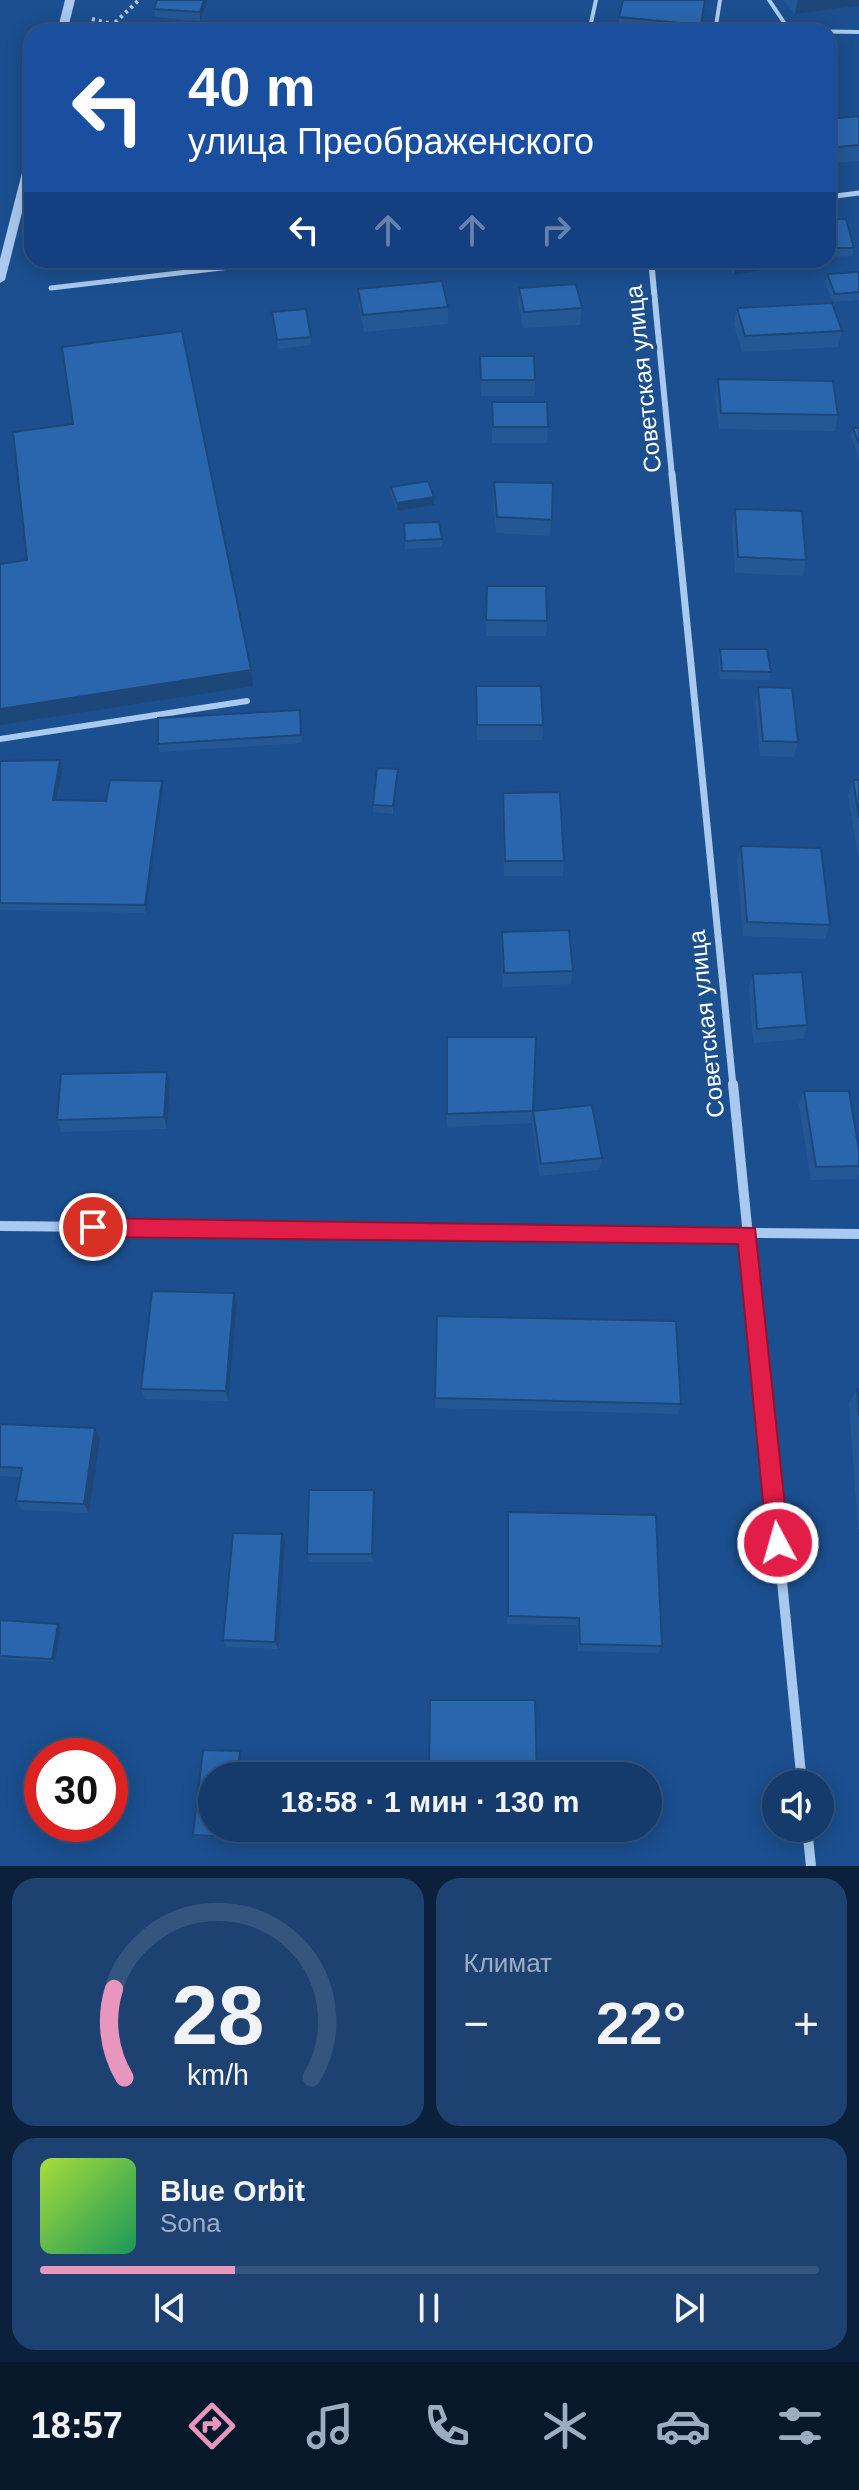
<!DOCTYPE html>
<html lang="ru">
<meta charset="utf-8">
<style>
:root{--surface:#143b6b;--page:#1d4271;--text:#f1f3f6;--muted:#9dadc1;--line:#33557e;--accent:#e797bd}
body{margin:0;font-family:Helvetica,sans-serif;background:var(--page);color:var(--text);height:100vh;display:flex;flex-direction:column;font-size:30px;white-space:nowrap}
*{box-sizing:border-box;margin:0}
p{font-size:26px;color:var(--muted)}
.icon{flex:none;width:44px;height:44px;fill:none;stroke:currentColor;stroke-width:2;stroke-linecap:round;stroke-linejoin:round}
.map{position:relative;height:1866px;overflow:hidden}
.details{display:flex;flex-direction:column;gap:12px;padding:12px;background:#0b203b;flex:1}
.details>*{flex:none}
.banner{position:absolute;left:24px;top:24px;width:812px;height:244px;border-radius:24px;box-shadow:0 4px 20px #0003,0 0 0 2px var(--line);background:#1a4fa0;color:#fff;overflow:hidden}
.fabs{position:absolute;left:762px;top:1770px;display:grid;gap:16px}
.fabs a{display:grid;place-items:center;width:72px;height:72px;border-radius:50%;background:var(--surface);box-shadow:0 4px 20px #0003,0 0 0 2px var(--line);font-size:40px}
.speed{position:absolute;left:24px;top:1738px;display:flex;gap:16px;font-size:40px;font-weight:700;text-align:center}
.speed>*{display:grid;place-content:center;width:104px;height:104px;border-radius:50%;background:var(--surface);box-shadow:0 4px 20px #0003,0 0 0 2px var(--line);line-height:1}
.speed .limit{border:12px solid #d22;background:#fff;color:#111}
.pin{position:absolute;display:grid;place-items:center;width:68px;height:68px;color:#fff;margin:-34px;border:4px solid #fff;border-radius:50%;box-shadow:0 2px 8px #0007}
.me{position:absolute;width:88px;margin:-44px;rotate:354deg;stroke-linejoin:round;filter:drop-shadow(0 0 6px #0008)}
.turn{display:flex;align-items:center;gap:28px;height:168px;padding:0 32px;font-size:36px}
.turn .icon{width:104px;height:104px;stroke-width:2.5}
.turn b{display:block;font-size:56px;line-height:68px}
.lanes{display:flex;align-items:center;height:76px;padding:0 32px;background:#0003;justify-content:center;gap:40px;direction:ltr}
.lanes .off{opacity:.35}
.big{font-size:60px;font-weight:800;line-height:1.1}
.details .tile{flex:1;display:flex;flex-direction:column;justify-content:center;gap:12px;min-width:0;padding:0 28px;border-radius:24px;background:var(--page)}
.details .dial{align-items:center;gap:0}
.dial svg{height:208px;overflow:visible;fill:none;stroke:var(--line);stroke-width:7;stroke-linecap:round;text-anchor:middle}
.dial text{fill:var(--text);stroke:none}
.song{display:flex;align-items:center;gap:24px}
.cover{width:96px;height:96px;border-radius:12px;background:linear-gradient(135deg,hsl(80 70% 55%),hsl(150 70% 35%))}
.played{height:8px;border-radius:4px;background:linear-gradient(90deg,var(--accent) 25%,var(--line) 25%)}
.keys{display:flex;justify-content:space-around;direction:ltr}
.heat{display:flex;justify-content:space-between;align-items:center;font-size:44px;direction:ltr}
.details .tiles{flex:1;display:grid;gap:12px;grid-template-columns:1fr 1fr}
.tile:last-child{grid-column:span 2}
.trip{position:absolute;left:198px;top:1762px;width:464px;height:80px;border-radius:40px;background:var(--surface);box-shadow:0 4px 20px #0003,0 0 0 2px var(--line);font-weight:800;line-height:80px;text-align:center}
.dock{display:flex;height:128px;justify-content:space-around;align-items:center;background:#08182b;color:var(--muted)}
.dock .icon{width:56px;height:56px}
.dock .on{color:var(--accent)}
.dock b{font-size:36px;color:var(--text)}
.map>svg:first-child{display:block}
</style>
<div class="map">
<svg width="859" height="1866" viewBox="0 0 859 1866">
<rect width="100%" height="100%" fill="#1b4f8f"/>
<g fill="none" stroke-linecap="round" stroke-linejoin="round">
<g stroke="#a9c9ee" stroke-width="4" stroke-dasharray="3 4" stroke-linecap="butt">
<path d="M92,19L142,32"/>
<path d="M105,32L139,0"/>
</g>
<g stroke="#a9c9ee" stroke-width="4">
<path d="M769,0L787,27L795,31L859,32"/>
<path d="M589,32L596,0"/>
<path d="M715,32L720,0"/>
</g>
<path stroke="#a9c9ee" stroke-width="6" d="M0,739L247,701"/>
<g stroke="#a9c9ee" stroke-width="5">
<path d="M828,197L859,193"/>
<path d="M51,288L290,260"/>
</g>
<path stroke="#a9c9ee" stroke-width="6" d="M651,260L672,476"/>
<path stroke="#a9c9ee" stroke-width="7" d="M672,474L733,1086"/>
<g stroke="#a9c9ee" stroke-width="10">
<path d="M733,1084L802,1784"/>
<path d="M0,1226L859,1234"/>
<path d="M807,1828L811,1866"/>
</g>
<g fill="#a9c9ee" fill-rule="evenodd">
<path d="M65,0H75L67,32H57Z"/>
<path d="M32,150V173L5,280L0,283V259L27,153Z"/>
</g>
</g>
<g fill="#245895">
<path d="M208,0L200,21L155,17L154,9Z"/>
<path d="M706,0L700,32H618L619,17Z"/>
<path d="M783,0H859V6L795,14Z"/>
<path d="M859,116V161L835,163L828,150V119Z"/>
<path d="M828,219L854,248L852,256L828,257Z"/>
<path d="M49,260H121L122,265L51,269Z"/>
<path d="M725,260H778L777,268L734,275Z"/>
<path d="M859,272V300L833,302L825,283L827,274Z"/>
<path d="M519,288L582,308L580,325L523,328L518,304Z"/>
<path d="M358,289L448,307V324L364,332L359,305Z"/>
<path d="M737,308L842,331L838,347L742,352L734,324Z"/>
<path d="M272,312L311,337V345L278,349Z"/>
<path d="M480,356L535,380L534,396H481Z"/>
<path d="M718,379L838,415L835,431L719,429L715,396Z"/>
<path d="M492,402L548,427L547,443H492Z"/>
<path d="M853,428H859V459L851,436Z"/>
<path d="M494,482L553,483L550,536L496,533L493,498Z"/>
<path d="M391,487L434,497V505L397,511L391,495Z"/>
<path d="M735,509L806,560L803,576L735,573L732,525Z"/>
<path d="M404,523L442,539V547L405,549Z"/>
<path d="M487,586L547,621L546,636H486Z"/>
<path d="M720,649L771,672L769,680L720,679L718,657Z"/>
<path d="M476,686L543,725L542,740H477Z"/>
<path d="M758,687L798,742L794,757L760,756L755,702Z"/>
<path d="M300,710L302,743L160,752L158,744Z"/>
<path d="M60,760L63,768L57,800L106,801L162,781L163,789L146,913L0,910V761Z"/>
<path d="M398,769L393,814L373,812V805Z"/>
<path d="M853,780H859V856H858L848,795Z"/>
<path d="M503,793L564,861L563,876H504L502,807Z"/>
<path d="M741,846L830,925L825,939L743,936L737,860Z"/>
<path d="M502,932L573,971L571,984L503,987L501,946Z"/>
<path d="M753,974L807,1025L803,1039L753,1043L749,988Z"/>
<path d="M447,1037L533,1111L532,1123L447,1127Z"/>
<path d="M170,1085L167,1129L61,1132L57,1120Z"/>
<path d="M804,1091L859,1150V1173L856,1179L811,1180L799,1104Z"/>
<path d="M533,1111L602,1158L599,1170L539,1176L532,1123Z"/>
<path d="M237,1304L228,1401L145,1399L141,1389Z"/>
<path d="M437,1316L681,1404L678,1414L435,1408Z"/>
<path d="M857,1389H859V1529H858L849,1403Z"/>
<path d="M0,1424L95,1428L100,1438L89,1513L22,1510L16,1501L20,1477L0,1476Z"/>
<path d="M375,1499L373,1562H309L307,1554Z"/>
<path d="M508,1512L662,1646L658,1653L578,1651L577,1625L507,1624V1521Z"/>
<path d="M285,1543L278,1649L226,1647L223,1640Z"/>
<path d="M0,1620L61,1628L55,1662L0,1659Z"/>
<path d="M430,1700L537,1774L536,1776H429Z"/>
<path d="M241,1754L212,1828H234L233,1839L195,1837L193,1835Z"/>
</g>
<g fill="#1d4779">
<path d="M204,0H208L200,21V12Z"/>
<path d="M798,0H859V6L795,14Z"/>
<path d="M778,260L777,268L734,275L735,267Z"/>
<path d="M434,497V505L397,511V503Z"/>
<path d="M251,670L253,686L0,725V709Z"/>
<path d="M60,760L63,768L55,808L53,800Z"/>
<path d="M398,769V777L393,814V806Z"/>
<path d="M162,781L163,789L146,913L145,905Z"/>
<path d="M167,1072L170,1085L167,1129L164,1117Z"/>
<path d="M234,1293L237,1304L228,1401L226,1391Z"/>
<path d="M95,1428L100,1438L89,1513L84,1504Z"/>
<path d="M374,1490L375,1499L373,1562L372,1554Z"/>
<path d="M282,1534L285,1543L278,1649L275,1642Z"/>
<path d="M58,1624L61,1628L55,1662L52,1659Z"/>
<path d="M240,1751L241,1754L239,1776H237Z"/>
</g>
<g fill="#2a66ad" stroke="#1d4779" stroke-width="2">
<path d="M157,0H204L200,12L154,9Z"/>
<path d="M623,0H705L701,25L619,17Z"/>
<path d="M859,116V145L838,147L828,127V119Z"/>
<path d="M828,219H846L854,248H828Z"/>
<path d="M731,260H778L735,267Z"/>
<path d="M859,272V292L835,294L827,274Z"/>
<path d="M442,281L448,307L363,315L358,289Z"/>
<path d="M576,284L582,308L524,312L519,288Z"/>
<path d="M832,303L842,331L745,336L737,308Z"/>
<path d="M306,309L311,337L277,340L272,312Z"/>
<path d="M182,331L251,670L0,709V564L27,560L13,432L73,424L62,347Z"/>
<path d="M480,356H534L535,380H481Z"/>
<path d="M718,379L833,381L838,415L721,413Z"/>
<path d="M492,402H547L548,427H493Z"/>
<path d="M853,428H859V444Z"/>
<path d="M428,481L434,497L397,503L391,487Z"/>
<path d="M494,482L553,483L552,520L497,517Z"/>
<path d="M735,509L802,511L806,560L738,557Z"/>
<path d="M439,522L442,539L405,541L404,523Z"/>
<path d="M487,586H546L547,621L486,620Z"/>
<path d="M720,649H767L771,672L722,671Z"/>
<path d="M476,686H541L543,725H477Z"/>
<path d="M758,687L792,688L798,742L763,741Z"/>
<path d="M300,710L301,735L158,744V718Z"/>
<path d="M60,760L53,800L106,801L110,780L162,781L145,905L0,903V761Z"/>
<path d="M377,768L398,769L393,806L373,805Z"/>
<path d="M853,780H859V818Z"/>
<path d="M560,792L564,861H505L503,793Z"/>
<path d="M741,846L821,848L830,925L747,922Z"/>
<path d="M569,930L573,971L504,973L502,932Z"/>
<path d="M802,972L807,1025L757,1029L753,974Z"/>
<path d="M447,1037H536L533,1111L447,1114Z"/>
<path d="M167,1072L164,1117L57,1120L61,1074Z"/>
<path d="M804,1091H849L859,1150V1166L816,1167Z"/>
<path d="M592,1105L602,1158L541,1164L533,1111Z"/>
<path d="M152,1291L234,1293L226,1391L141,1389Z"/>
<path d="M437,1316L676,1321L681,1404L435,1398Z"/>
<path d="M857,1389H859V1415Z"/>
<path d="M0,1424L95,1428L84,1504L16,1501L22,1468L0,1467Z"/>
<path d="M309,1490H374L372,1554H307Z"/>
<path d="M508,1512L656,1515L662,1646L580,1644L579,1618L508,1616Z"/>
<path d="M233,1533L282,1534L275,1642L223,1640Z"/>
<path d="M0,1620L58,1624L52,1659L0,1656Z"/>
<path d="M430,1700H535L537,1774L429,1773Z"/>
<path d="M203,1750L240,1751L237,1776H212V1828H232L231,1837L193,1835Z"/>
</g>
<path fill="#e11d48" stroke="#92132f" stroke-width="2" d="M93,1218L755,1228L789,1543L786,1551L778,1554L770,1551L767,1543L738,1244L93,1237L86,1234L83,1227L86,1221Z"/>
<g text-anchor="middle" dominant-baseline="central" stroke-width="8" stroke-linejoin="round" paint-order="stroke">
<g font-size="24" fill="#fff" stroke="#1b4f8f">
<text transform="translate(643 379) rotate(-96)">Советская улица</text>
<text transform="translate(706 1024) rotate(-96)">Советская улица</text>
</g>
</g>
</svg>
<div class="fabs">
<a><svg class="icon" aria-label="sound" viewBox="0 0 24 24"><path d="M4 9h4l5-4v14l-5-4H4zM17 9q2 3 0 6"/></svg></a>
</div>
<div class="speed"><div class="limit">30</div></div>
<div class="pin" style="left:93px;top:1227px;background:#d93025"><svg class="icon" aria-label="arrive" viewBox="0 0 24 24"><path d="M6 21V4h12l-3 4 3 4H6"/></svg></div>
<svg class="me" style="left:778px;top:1543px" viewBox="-20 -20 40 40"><circle r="17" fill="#e11d48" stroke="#fff" stroke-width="3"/><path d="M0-11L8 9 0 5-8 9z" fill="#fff"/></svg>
<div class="trip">18:58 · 1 мин · 130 m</div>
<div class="banner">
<div class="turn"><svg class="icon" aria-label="left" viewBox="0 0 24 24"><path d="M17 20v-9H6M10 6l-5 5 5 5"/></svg><div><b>40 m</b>улица Преображенского</div></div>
<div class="lanes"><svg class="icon" aria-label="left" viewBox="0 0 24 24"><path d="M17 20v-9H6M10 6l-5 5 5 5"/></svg><svg class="icon off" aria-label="ahead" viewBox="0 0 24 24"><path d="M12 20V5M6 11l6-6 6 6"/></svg><svg class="icon off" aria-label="ahead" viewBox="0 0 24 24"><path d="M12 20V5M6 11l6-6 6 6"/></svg><svg class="icon off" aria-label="right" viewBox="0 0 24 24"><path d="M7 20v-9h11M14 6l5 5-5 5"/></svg></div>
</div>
</div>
<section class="details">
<div class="tiles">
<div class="tile dial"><svg viewBox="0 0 100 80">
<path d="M14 69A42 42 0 1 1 86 69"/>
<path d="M14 69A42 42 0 0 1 10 35" stroke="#e797bd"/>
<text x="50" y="56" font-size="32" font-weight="700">28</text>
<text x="50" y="72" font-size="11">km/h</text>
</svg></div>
<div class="tile"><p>Климат</p>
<div class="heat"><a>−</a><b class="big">22°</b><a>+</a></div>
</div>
<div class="tile">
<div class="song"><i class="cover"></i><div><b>Blue Orbit</b><p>Sona</p></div></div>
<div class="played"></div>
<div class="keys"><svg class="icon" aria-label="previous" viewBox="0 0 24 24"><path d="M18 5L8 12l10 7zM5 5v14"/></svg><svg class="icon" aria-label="pause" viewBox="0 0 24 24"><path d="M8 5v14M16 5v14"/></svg><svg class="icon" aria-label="next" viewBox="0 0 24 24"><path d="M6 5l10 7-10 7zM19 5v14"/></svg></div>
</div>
</div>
</section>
<nav class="dock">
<b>18:57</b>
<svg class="icon on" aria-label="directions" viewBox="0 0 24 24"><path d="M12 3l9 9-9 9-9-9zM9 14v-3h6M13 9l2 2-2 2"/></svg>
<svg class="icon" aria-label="music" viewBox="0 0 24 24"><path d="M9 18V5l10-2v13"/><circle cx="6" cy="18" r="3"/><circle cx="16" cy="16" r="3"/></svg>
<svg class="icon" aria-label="phone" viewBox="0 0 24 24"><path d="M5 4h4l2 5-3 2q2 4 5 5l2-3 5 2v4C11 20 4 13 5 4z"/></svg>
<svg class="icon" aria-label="climate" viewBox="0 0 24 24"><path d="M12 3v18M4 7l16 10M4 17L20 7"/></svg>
<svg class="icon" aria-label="car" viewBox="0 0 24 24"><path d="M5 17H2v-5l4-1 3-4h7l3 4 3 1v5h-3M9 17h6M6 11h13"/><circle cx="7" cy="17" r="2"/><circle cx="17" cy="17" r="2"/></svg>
<svg class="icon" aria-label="filters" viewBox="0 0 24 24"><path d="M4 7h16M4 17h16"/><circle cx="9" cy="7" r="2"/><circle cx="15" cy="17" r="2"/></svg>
</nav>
